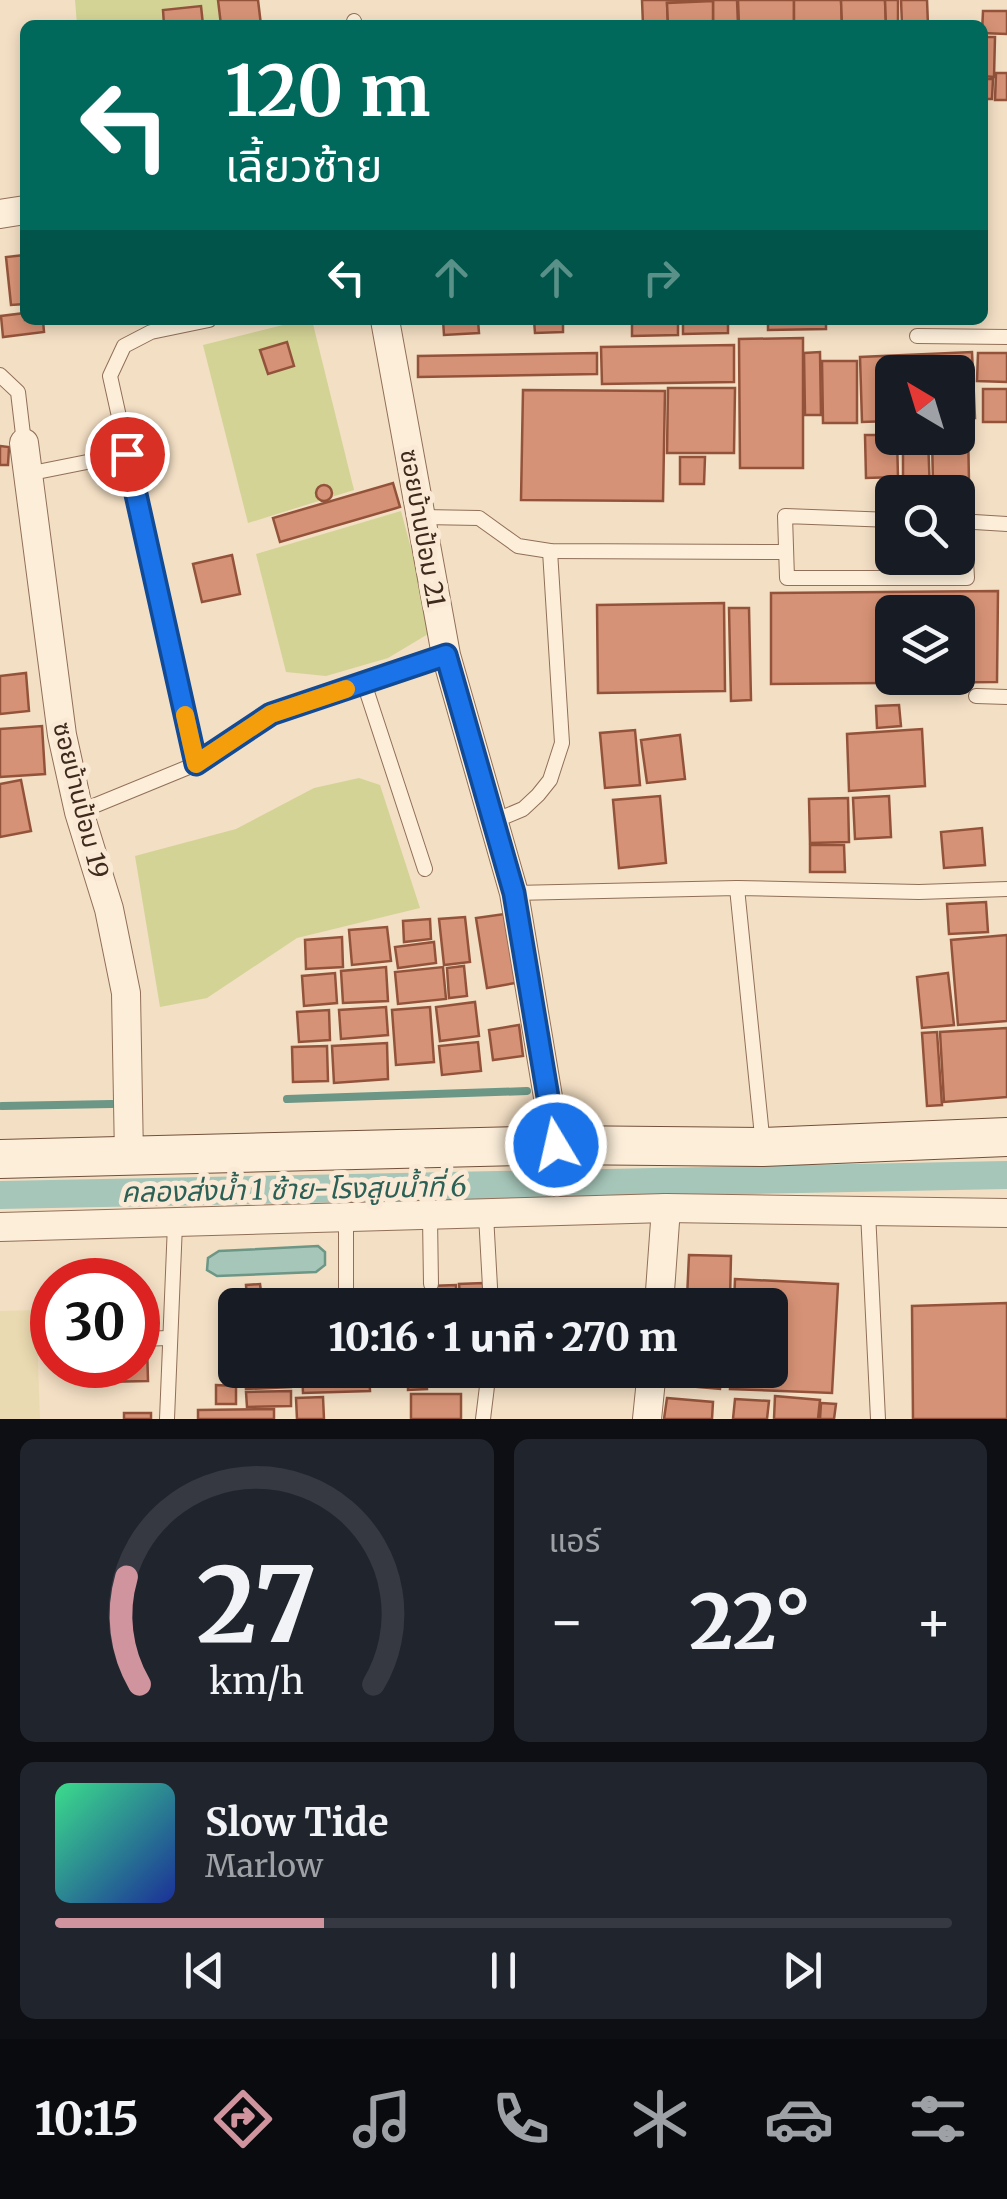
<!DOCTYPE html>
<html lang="th">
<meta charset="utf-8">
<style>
:root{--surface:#171b24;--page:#20242c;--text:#f1f3f6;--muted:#9ea1a6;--line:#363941;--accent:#d0949e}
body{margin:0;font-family:Merriweather,"Noto Sans Thai",serif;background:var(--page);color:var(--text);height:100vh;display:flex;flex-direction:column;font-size:38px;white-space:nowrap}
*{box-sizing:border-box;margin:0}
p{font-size:32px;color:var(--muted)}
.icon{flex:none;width:55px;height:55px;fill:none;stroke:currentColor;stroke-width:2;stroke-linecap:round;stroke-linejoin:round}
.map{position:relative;height:1419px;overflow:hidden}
.panel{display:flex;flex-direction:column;gap:20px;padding:20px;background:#0d0f14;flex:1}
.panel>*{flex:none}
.banner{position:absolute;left:20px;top:20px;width:968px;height:305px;border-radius:15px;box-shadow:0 5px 15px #0003;background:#00695c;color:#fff;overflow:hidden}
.needle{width:65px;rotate:322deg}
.buttons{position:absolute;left:875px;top:355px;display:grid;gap:20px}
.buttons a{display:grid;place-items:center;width:100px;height:100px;border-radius:15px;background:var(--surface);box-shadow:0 5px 15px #0003;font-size:50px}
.speed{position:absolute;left:30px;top:1258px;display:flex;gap:20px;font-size:50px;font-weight:700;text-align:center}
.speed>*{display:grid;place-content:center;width:130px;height:130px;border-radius:50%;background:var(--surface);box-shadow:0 5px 15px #0003;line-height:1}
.speed .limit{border:15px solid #d22;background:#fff;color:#111}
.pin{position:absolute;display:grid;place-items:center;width:85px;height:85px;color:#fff;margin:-42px;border:5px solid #fff;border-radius:50%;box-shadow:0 2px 10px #0007}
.me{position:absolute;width:110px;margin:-55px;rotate:351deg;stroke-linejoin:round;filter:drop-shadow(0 0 8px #0008)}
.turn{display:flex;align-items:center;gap:35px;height:210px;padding:0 40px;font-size:45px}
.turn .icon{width:130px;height:130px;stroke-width:2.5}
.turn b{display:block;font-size:70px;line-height:85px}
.lanes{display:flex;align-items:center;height:95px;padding:0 40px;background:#0003;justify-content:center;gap:50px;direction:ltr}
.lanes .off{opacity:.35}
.big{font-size:75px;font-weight:800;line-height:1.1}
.panel .card{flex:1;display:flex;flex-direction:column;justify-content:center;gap:15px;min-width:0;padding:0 35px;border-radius:15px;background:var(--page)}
.panel .dial{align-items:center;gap:0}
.dial svg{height:260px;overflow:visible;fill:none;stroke:var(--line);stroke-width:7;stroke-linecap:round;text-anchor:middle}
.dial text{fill:var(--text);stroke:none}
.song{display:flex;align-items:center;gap:30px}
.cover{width:120px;height:120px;border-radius:15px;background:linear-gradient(135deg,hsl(150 70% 55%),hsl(230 70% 35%))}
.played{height:10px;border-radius:5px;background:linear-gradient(90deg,var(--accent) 30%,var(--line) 30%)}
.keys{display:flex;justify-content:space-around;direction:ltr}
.heat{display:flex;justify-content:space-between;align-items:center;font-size:55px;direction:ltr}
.panel .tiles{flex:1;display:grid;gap:20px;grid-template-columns:1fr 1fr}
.card:last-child{grid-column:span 2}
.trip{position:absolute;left:218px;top:1288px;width:570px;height:100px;border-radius:15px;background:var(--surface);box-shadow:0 5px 15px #0003;font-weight:800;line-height:100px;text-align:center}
.tab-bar{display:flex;height:160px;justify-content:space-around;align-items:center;background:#090b0e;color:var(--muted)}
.tab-bar .icon{width:70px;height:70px}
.tab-bar .current{color:var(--accent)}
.tab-bar b{font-size:45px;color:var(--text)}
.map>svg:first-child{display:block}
</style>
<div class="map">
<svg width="1007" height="1419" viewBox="0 0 1007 1419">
<rect width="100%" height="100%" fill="#f3dfc4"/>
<path fill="#eadab1" d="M36,1310L40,1419H0V1311Z"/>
<g fill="#d3d396">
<path d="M75,0H255L258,25H77Z"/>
<path d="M303,320H312L354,490L248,523L203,345Z"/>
<path d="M401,511L433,631L388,658L326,676L286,672L256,554Z"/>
<path d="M359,778L380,785L420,908L297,938L207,998L160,1007L135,856L236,829L314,788Z"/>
</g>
<path fill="#a6c6b9" stroke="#6c9686" stroke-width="2.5" d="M318,1246L325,1252V1265L316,1272L217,1276L207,1270L208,1258L219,1251Z"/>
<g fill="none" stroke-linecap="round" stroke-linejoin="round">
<g stroke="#6c9686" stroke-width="8">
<path d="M287,1099L527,1091"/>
<path d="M2,1106L112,1104"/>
</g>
<path stroke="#a6c6b9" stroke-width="28" d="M0,1195L1007,1175"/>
</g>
<g fill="#d69276" stroke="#93533b" stroke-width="2.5" fill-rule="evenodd">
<path d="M218,0H258L261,25H221Z"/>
<path d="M642,0H737L738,25H713V1L667,3L668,25H643Z"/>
<path d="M738,0H794V25H739Z"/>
<path d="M794,0H841L842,25H794Z"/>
<path d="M841,0H885L886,25H842Z"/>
<path d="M885,0H898V25H886Z"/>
<path d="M901,0H927L928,25H902Z"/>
<path d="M713,1V25H668L667,3Z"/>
<path d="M201,6L203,25H164L163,10Z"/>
<path d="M983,11H1007V34L982,33Z"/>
<path d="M982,37H995L994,77L982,76Z"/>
<path d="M996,73H1007V100H995Z"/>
<path d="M982,79H993L992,99H982Z"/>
<path d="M25,255V304L11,305L6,257Z"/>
<path d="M25,313V320H43L44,332L3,337L1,316Z"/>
<path d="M443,320H478L479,333L444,335Z"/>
<path d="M534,320H563V332L535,333Z"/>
<path d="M632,320H678V335L632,336Z"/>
<path d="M683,320H728V333L683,334Z"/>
<path d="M735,320H826V329L768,330V322Z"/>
<path d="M803,338V468H740L739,339Z"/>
<path d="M287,342L294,366L268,374L260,350Z"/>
<path d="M734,345V382L602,384L601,347Z"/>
<path d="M820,352L821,415H805L804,353Z"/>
<path d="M972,352L975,418L958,419V372H892V421L862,422L860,357Z"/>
<path d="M597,353V374L418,377V356Z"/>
<path d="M978,353H1007V382L977,381Z"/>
<path d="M822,361H857V423H823Z"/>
<path d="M668,388H735L734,453H667Z"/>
<rect x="983" y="389" width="24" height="33"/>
<path d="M523,390L665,391L663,501L521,500Z"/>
<path d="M958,428H968L969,482L933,483L932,438H958Z"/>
<path d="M865,435H892V438H897L898,477L866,478Z"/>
<path d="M903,438H928L930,492H903Z"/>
<path d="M0,446L9,447L8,465H0Z"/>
<path d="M680,457H705L704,484H680Z"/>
<path d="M393,483L400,507L280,542L273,518Z"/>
<circle cx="324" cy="493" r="8"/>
<path d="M232,555L240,594L202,602L193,564Z"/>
<path d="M998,591L997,682L771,684V593ZM892,612H958V678H892Z"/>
<path d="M724,603L725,691L598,693L597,605Z"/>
<path d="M729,608H749L751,700L731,701Z"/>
<path d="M26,673L29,711L0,714V676Z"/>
<path d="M899,705L901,726L877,728L876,706Z"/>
<path d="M42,726L45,774L0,777V729Z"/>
<path d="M922,729L925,786L849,791L847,734Z"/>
<path d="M635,730L640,785L605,788L600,733Z"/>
<path d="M680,735L685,779L647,783L641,740Z"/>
<path d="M21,780L31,831L0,837V784Z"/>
<path d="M660,796L666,863L619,868L613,800Z"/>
<path d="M889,796L891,837L855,839L853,798Z"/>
<path d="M848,798L849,842L810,843L809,799Z"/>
<path d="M982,828L985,865L944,868L941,832Z"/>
<path d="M810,845H844L845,872H810Z"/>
<path d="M986,902L988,932L949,934L947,904Z"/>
<path d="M511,913L521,982L487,988L476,918Z"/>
<path d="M465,917L470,962L444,965L439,919Z"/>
<path d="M430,919L431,939L404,942L403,921Z"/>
<path d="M387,927L391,961L352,965L349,930Z"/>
<path d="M1007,935V1021L958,1025L951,940Z"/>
<path d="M342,937L343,967L306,969L305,940Z"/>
<path d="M434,942L436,963L398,968L395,947Z"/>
<path d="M464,966L467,996L449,998L447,968Z"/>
<path d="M386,967L388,1001L343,1003L341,971Z"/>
<path d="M443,967L446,999L398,1004L395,972Z"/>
<path d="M335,973L337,1003L304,1006L302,976Z"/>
<path d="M948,973L954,1025L922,1028L917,977Z"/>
<path d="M475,1002L479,1036L440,1041L436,1007Z"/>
<path d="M386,1007L388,1035L341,1039L339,1010Z"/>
<path d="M430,1007L434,1062L396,1065L392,1010Z"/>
<path d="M329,1010L330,1040L299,1042L297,1012Z"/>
<path d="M519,1025L523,1056L493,1060L489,1030Z"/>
<path d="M1007,1028V1097L944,1102L940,1032Z"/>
<path d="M937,1032L942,1105L927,1106L922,1033Z"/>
<path d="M478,1042L481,1071L442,1075L439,1046Z"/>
<path d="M387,1043L388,1079L334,1083L332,1046Z"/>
<path d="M327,1046L328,1081L293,1082L292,1047Z"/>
<path d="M689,1255L731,1256L730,1299L687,1298Z"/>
<path d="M735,1279L838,1284L832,1393L730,1389L731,1370H770V1305H734Z"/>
<path d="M483,1283L484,1305H461L459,1284Z"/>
<path d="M260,1284L262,1299L247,1300L246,1285Z"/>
<path d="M456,1285V1305H430L429,1286Z"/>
<rect x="404" y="1292" width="23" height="13"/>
<path d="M1007,1303V1419H913L912,1306Z"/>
<path d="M147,1344L148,1381L102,1382L101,1365H138V1345Z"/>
<path d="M245,1370H291V1387L246,1389Z"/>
<path d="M302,1370H369L370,1391L303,1393Z"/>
<path d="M601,1370H621L620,1386H601Z"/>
<path d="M689,1370H722L720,1389L688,1386Z"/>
<path d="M426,1372L427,1389L408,1390V1373Z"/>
<path d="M216,1385L236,1386V1404H216Z"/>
<path d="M291,1391V1406L247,1407L246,1392Z"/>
<rect x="411" y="1394" width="50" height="25"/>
<path d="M775,1396L820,1400L818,1419H774Z"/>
<path d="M323,1397L324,1419H297L296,1398Z"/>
<path d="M667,1398L713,1402L712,1419H664Z"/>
<path d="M735,1399L769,1401L767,1419H733Z"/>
<path d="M821,1403L836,1404L834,1419H820Z"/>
<path d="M274,1409V1419H198V1410Z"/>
<rect x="124" y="1413" width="27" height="6"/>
</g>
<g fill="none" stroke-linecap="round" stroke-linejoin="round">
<g stroke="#916f58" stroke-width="16">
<g id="service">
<path d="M354,21L355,25"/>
<path d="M917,336L1007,337"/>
<path d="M0,375L18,392L24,443"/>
<path d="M27,474L127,454"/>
<path d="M423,517L479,518L518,546L550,551L786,552"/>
<path d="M892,520L785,516L787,578H967L964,522"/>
<path d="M958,521L1007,524"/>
<path d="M364,683L425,869"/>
<path d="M976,696L1007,697"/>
<path d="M196,764L110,376L124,346L151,332L209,320"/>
<path d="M79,812L196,764L271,714L446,655"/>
<path d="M492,822L523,809L538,795L550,780L562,743L550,551"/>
<path d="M737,888L763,1146"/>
<path d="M514,893L737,888L919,892L1007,889"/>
<path d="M868,1212L878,1419"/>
<path d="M486,1215L491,1305"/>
<path d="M430,1217L431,1284"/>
<path d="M346,1293V1219"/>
<path d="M138,1339L169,1338"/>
<path d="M167,1419L175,1224"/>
<path d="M483,1419L489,1370"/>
</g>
</g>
<g stroke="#916f58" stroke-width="30">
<g id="minor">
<path d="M0,214L25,210"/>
<path d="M385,320L446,655L514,893L556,1145"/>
<path d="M24,443L62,735L79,812L109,909L126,993L129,1156"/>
<path d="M0,1227L666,1208L1007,1213"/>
<path d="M659,1305L666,1208"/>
<path d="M647,1419L652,1370"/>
</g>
</g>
<g stroke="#73503b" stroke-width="40">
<path id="secondary" d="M0,1159L556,1145L763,1147L1007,1137"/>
</g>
<use href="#service" stroke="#fceed9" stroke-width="14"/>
<use href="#minor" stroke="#fceed9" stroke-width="28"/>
<use href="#secondary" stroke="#fceed9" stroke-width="38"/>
</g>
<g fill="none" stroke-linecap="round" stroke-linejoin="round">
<g stroke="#114b97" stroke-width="25">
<path id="route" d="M127,454L196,764L271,714L446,655L514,893L556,1145"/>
</g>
<use href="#route" stroke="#1a73e8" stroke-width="18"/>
<path stroke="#f59e0b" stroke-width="18" d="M185,715L196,764L271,714L346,689"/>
</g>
<g text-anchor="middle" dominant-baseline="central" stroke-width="10" stroke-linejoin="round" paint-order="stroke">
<g font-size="25" fill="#3f2a1d" stroke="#faead5">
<text transform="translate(423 528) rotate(80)">ซอยบ้านป้อม 21</text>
<text transform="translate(81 800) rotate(76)">ซอยบ้านป้อม 19</text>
</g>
<g font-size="28" font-style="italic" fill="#2b6057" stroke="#faead5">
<text transform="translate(294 1189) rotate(-1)">คลองส่งน้ำ 1 ซ้าย-โรงสูบน้ำที่ 6</text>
</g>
</g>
</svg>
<div class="buttons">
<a><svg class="needle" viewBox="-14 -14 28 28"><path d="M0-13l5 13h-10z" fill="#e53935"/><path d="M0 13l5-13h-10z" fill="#9ea1a6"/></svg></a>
<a><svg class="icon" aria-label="search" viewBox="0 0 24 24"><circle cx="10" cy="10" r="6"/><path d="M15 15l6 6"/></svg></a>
<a><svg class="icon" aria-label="layers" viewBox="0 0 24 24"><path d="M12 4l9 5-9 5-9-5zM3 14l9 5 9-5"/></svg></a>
</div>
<div class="speed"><div class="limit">30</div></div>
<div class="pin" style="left:127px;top:454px;background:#d93025"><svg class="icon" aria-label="arrive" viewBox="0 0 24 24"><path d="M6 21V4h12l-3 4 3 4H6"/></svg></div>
<svg class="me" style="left:556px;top:1145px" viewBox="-20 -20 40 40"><circle r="17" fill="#1a73e8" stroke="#fff" stroke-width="3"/><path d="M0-11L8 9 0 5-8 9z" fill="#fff"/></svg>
<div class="trip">10:16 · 1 นาที · 270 m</div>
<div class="banner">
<div class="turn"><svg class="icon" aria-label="left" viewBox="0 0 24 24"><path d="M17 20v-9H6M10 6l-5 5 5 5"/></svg><div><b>120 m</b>เลี้ยวซ้าย</div></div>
<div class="lanes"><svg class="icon" aria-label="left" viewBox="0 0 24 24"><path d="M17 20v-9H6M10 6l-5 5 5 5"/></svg><svg class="icon off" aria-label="ahead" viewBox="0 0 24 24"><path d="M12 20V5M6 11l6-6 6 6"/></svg><svg class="icon off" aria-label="ahead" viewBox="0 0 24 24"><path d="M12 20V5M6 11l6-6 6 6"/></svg><svg class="icon off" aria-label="right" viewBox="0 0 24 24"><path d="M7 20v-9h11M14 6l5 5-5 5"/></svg></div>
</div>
</div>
<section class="panel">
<div class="tiles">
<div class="card dial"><svg viewBox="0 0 100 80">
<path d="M14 69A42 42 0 1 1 86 69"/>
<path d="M14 69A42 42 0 0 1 10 36" stroke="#d0949e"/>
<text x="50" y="56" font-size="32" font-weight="700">27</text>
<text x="50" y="72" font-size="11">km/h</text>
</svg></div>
<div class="card"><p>แอร์</p>
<div class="heat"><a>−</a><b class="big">22°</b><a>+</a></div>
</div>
<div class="card">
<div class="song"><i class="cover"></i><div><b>Slow Tide</b><p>Marlow</p></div></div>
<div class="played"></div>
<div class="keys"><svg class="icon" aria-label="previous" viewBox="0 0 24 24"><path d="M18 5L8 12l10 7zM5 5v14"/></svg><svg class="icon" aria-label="pause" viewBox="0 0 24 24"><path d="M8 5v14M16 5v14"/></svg><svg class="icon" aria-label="next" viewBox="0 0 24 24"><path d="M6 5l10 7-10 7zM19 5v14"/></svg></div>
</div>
</div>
</section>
<nav class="tab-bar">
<b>10:15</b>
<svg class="icon current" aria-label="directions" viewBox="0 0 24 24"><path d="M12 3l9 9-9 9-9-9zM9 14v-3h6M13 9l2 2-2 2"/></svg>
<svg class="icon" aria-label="music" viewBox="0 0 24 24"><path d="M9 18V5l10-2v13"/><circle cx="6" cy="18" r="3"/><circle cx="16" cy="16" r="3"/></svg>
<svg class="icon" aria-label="phone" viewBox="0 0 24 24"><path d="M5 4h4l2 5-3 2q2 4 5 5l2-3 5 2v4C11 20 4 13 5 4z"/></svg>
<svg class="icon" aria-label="climate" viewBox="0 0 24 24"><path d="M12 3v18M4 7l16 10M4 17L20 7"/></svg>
<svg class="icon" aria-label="car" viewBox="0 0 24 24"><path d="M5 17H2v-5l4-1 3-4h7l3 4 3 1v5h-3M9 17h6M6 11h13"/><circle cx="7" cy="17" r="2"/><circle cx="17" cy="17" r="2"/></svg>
<svg class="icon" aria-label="filters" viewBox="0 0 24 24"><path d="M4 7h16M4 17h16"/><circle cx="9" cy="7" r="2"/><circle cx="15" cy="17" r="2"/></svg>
</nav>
